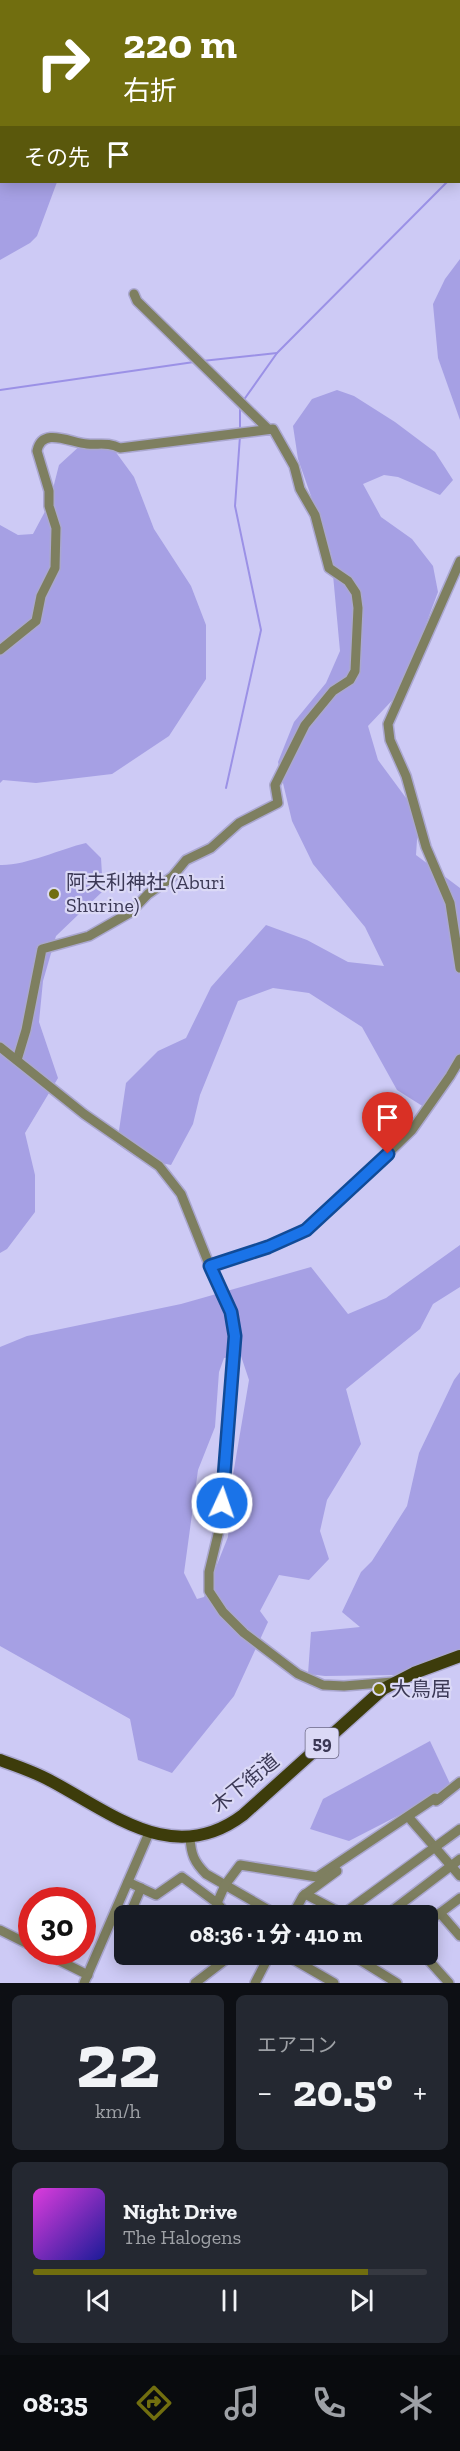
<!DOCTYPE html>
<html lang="ja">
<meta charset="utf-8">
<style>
:root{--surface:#171b24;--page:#242831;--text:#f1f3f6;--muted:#9ea1a6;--line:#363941;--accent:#716e0f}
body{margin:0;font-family:"Zilla Slab","Noto Sans JP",serif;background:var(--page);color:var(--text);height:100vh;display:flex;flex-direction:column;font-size:22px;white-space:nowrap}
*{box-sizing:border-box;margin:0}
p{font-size:20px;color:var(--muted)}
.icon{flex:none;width:33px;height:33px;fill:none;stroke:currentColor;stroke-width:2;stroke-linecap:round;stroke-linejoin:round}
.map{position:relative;height:1983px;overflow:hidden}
.sheet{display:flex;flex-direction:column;gap:12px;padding:12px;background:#0d0f14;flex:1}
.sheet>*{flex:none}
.guide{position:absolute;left:0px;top:0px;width:460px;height:183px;box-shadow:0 3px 15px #0003;background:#716e0f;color:#fff;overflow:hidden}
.speed{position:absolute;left:18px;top:1887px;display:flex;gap:12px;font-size:30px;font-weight:700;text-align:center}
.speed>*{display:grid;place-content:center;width:78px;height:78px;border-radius:50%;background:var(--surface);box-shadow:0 3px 15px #0003;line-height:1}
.speed .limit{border:9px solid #d22;background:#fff;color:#111}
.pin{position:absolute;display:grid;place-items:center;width:51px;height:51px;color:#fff;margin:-62px -26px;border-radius:50% 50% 50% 0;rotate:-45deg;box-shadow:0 0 6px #0007}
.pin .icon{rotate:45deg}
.me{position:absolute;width:66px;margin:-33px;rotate:3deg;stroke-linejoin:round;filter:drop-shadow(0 0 4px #0008)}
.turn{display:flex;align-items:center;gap:21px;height:126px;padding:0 24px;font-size:27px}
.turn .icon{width:78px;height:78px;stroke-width:2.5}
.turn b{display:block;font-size:42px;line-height:51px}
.then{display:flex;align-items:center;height:57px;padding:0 24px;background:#0003;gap:12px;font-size:22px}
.big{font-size:45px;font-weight:800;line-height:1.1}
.sheet .tile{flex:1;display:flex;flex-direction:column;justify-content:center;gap:9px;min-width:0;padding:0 21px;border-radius:9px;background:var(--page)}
.sheet .dial{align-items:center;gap:0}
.dial b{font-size:78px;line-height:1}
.song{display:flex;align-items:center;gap:18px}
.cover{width:72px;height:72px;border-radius:9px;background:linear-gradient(135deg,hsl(300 70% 55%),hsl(240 70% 35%))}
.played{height:6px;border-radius:3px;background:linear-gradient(90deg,var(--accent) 85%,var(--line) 85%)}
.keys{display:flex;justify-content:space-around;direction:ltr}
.heat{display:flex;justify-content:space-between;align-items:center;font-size:33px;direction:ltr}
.sheet .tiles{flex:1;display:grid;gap:12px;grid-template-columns:1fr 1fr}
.tile:last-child{grid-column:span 2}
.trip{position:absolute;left:114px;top:1905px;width:324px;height:60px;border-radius:9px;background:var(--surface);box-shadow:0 3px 15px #0003;font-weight:800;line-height:60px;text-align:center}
.menu{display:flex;height:96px;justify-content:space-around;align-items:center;background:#090b0e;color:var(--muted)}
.menu .icon{width:42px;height:42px}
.menu .active{color:var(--accent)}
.menu b{font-size:27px;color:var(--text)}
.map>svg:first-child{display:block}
</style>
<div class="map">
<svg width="460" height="1983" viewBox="0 0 460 1983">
<rect width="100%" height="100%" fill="#cdcaf5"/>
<g fill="#a6a0e4" fill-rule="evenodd">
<path d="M0,72L2,182H57L37,236L30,243L0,260Z"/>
<path d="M460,259V420L438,358L433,304L445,279Z"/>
<path d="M337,390L354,396L395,422L435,452L453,480L440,495L398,477L384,475L363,484L381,517L412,539L433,566L438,592L401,691L368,726L378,760L412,806L418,825L416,855L460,888V1071L424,1107L397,1090L362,1027L309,993L273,988L238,1001L200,1095L193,1124L171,1165L137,1158L117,1144L126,1083L158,1051L186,1038L211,987L266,925L307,940L348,962L384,966L365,927L313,864L292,821L278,762L294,722L326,683L340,651L331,553L298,459L293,426L312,399Z"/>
<path d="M83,443L115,451L134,477L154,529L191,586L206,625V679L169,736L112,774L36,783L3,780L0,783V525L18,535L33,534L49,504L59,465Z"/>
<path d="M86,843L101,858L103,891L56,936L43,981L39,1022L58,1078L25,1133L35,1175V1212L7,1249L0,1253V865C25,866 60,849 86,843Z"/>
<path d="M460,1245V1287L433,1304L420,1329L346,1389L361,1444L327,1500L320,1531L329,1559L309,1580L279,1575L260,1611L268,1622L234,1696L172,1773L138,1760L130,1719L0,1646V1347L27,1336L181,1304L311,1267L348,1314L386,1298ZM241,1356L249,1380L231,1487L228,1537L204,1597L197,1599L184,1573L198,1470L215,1427L219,1372L224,1358Z"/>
<path d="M460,1372V1650L395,1675L325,1676L308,1674L311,1632L360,1627L342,1612L361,1572L372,1561L407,1506L419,1453L454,1380Z"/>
<path d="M430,1741L452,1788L349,1841L310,1829L323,1799Z"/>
</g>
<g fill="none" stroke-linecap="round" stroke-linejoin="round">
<g stroke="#9b91e6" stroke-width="2">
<path d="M459,169L460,168"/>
<path d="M202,361L277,353"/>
<path d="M0,390L194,362"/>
<path d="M243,401L277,353L447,182"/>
<path d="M240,406V430"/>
<path d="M226,788L261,630L235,506L240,436"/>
</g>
<g stroke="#aaa7cf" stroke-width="12">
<g id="minor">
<path d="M5,0V2"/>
<path d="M424,2L425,0"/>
<path d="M0,52L2,49"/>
<path d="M0,64H2"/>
<path d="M134,294L137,301L268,429"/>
<path d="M460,561L388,724L390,740L406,776L426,847L450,903L460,968"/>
<path d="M0,650L36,621L41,596L55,568L56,528L49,506V491L37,451C42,426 71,443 87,444C100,445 108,442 120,448L273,429L294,466L300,489L315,515L329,568L348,581L356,593L358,608L355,671L350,680L333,691L305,725L275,785L278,803L239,823L211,848L186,860L172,877L148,894L131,912L89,936L42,949L26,1030L17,1060"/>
<path d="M0,1047L84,1114L159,1166L181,1194L215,1279L231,1312L235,1336L221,1522L209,1572V1591L223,1612L244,1633L298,1674L323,1685L344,1686L393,1682"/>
<path d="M210,1266L268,1247L306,1230L332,1208L412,1130L450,1076L460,1059"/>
<path d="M436,1801L460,1782"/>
<path d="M411,1820L460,1876"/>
<path d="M190,1838C191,1854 194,1862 206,1874L279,1916"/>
<path d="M128,1882L156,1895L182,1877L217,1903"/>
<path d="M305,1894L343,1914L460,1829"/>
<path d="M440,1913L460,1936"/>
<path d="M129,1916L141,1888"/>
<path d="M228,1916L217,1903L225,1885L240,1865L317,1877L435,1798L439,1799"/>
<path d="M292,1916L303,1896L337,1871"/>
<path d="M385,1916L460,1859"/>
<path d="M428,1922L460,1898"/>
<path d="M0,1930L32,1946"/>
<path d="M42,1952L88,1975"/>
<path d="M284,1954L334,1983"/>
<path d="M350,1954L397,1983"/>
<path d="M423,1954L449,1983"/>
<path d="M84,1983L149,1833"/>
<path d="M195,1983L233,1954"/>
<path d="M255,1983L270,1954"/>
</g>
</g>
<g stroke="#aaa7cf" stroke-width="15">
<path id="major" d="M0,1760C17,1766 35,1772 51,1781C113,1814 174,1867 243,1815L383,1689L414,1673L460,1656"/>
</g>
<use href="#minor" stroke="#7e7f60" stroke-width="9"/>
<use href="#major" stroke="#3d3c0b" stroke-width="12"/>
</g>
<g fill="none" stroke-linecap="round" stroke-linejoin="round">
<g stroke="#114b97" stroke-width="15">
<path id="route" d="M222,1503L235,1336L231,1312L210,1266L268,1247L306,1230L388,1154"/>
</g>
<use href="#route" stroke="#1a73e8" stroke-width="10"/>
</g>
<g fill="#716e0f" stroke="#dbd9f6" stroke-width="2">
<circle cx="54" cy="894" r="6"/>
<circle cx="379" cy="1689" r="6"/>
</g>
<g text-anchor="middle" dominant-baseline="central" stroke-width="4.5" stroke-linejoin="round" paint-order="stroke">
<rect fill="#dbd9f6" stroke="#6b6885" stroke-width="1.5" x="305.5" y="1728" width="33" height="30" rx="4.5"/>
<g font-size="18" font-weight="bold" fill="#3b3855">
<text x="322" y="1743">59</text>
</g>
<g font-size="20" fill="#3b3855" stroke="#dbd9f6" text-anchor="start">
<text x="66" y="882">阿夫利神社 (Aburi<tspan x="66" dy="23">Shurine)</tspan></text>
<text x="391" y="1689">大鳥居</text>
</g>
<g font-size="20" fill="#3b3855" stroke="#dbd9f6">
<text transform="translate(245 1783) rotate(-39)">木下街道</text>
</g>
</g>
</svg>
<div class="speed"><div class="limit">30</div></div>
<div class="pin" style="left:388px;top:1154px;background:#d93025"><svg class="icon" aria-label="arrive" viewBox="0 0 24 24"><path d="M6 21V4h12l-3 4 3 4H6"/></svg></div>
<svg class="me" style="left:222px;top:1503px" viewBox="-20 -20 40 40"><circle r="17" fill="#1a73e8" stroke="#fff" stroke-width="3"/><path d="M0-11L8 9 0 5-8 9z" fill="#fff"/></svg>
<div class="trip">08:36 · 1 分 · 410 m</div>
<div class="guide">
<div class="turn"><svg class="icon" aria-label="right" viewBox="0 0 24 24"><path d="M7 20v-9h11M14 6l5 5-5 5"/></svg><div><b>220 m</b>右折</div></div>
<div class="then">その先<svg class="icon" aria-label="arrive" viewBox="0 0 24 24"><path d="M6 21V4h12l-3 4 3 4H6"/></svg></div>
</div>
</div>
<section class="sheet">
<div class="tiles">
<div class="tile dial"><b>22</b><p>km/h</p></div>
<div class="tile"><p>エアコン</p>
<div class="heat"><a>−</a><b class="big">20.5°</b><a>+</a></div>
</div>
<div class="tile">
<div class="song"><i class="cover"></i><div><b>Night Drive</b><p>The Halogens</p></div></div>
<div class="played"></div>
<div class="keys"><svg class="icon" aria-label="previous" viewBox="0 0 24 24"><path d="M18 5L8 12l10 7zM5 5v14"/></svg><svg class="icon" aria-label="pause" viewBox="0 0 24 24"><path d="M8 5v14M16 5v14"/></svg><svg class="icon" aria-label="next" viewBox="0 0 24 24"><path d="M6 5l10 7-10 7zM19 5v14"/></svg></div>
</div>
</div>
</section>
<nav class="menu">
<b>08:35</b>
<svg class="icon active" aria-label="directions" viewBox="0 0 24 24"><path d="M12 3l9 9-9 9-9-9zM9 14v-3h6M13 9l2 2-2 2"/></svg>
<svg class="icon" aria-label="music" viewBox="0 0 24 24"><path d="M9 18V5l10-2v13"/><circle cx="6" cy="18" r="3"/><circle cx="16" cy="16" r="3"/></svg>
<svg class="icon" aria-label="phone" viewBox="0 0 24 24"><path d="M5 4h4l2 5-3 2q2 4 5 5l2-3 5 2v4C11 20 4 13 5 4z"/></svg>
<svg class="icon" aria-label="climate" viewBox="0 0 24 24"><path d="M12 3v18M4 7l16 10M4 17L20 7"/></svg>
</nav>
